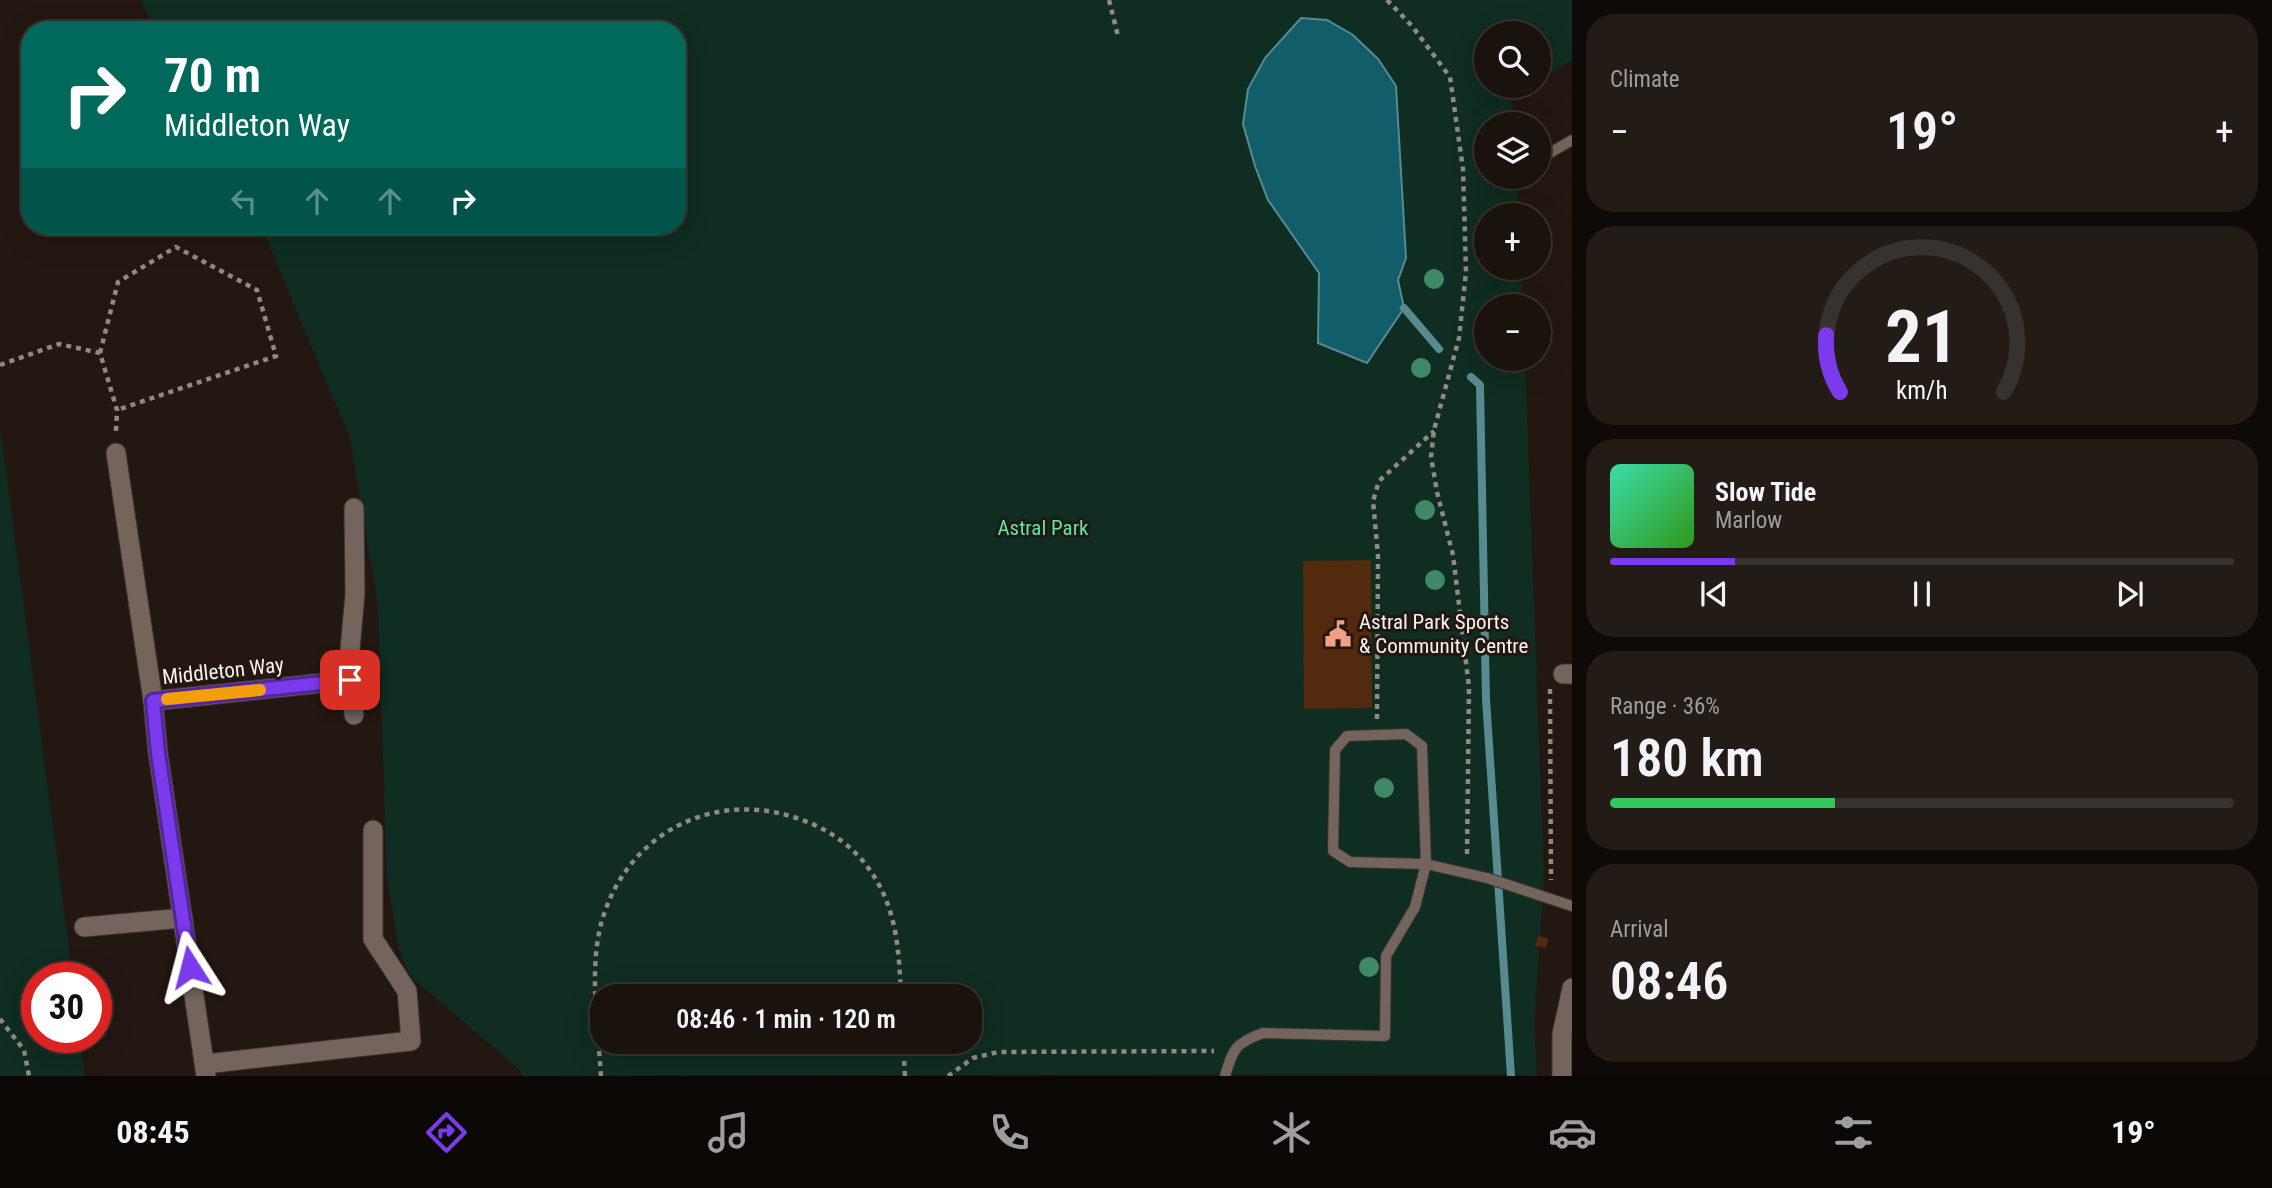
<!DOCTYPE html>
<meta charset="utf-8">
<style>
:root{--surface:#1a120d;--page:#231b16;--text:#f1f3f6;--muted:#9f9e9d;--line:#38322e;--accent:#7c3aed}
body{margin:0;font-family:"Roboto Condensed",sans-serif;background:var(--page);color:var(--text);height:100vh;display:flex;flex-direction:column;font-size:26px;white-space:nowrap}
*{box-sizing:border-box;margin:0}
p{font-size:23px;color:var(--muted)}
.icon{flex:none;width:38px;height:38px;fill:none;stroke:currentColor;stroke-width:2;stroke-linecap:round;stroke-linejoin:round}
.map{position:relative;flex:1;overflow:hidden}
.panel{display:flex;flex-direction:column;gap:14px;padding:14px;background:#0e0a07;width:700px}
.panel>*{flex:none}
.banner{position:absolute;left:21px;top:21px;width:665px;height:214px;border-radius:28px;box-shadow:0 7px 28px #0002,0 0 0 2px var(--line);background:#00695c;color:#fff;overflow:hidden}
.controls{position:absolute;left:1474px;top:21px;display:grid;gap:14px}
.controls a{display:grid;place-items:center;width:77px;height:77px;border-radius:50%;background:var(--surface);box-shadow:0 7px 28px #0002,0 0 0 2px var(--line);font-size:35px}
.speed{position:absolute;left:21px;top:962px;display:flex;gap:14px;font-size:35px;font-weight:700;text-align:center}
.speed>*{display:grid;place-content:center;width:91px;height:91px;border-radius:50%;background:var(--surface);box-shadow:0 7px 28px #0002,0 0 0 2px var(--line);line-height:1}
.speed .limit{border:10px solid #d22;background:#fff;color:#111}
.pin{position:absolute;display:grid;place-items:center;width:60px;height:60px;color:#fff;margin:-30px;border-radius:14px;box-shadow:0 4px 10px #0006}
.me{position:absolute;width:77px;margin:-38px;rotate:351deg;stroke-linejoin:round;filter:drop-shadow(0 0 5px #0008)}
.turn{display:flex;align-items:center;gap:24px;height:147px;padding:0 28px;font-size:32px}
.turn .icon{width:91px;height:91px;stroke-width:2.5}
.turn b{display:block;font-size:49px;line-height:60px}
.lanes{display:flex;align-items:center;height:66px;padding:0 28px;background:#0003;justify-content:center;gap:35px;direction:ltr}
.lanes .off{opacity:.35}
.big{font-size:52px;font-weight:600;line-height:1.1}
.panel .widget{flex:1;display:flex;flex-direction:column;justify-content:center;gap:10px;min-width:0;padding:0 24px;border-radius:28px;background:var(--page)}
.panel .dial{align-items:center;gap:0}
.dial svg{height:182px;overflow:visible;fill:none;stroke:var(--line);stroke-width:7;stroke-linecap:round;text-anchor:middle}
.dial text{fill:var(--text);stroke:none}
.song{display:flex;align-items:center;gap:21px}
.cover{width:84px;height:84px;border-radius:10px;background:linear-gradient(135deg,hsl(160 70% 55%),hsl(110 70% 35%))}
.played{height:7px;border-radius:4px;background:linear-gradient(90deg,var(--accent) 20%,var(--line) 20%)}
.keys{display:flex;justify-content:space-around;direction:ltr}
.heat{display:flex;justify-content:space-between;align-items:center;font-size:38px;direction:ltr}
.charge{height:10px;border-radius:5px;background:linear-gradient(90deg,#34c759 36%,var(--line) 0)}
.trip{position:absolute;left:590px;top:984px;width:392px;height:70px;border-radius:28px;background:var(--surface);box-shadow:0 7px 28px #0002,0 0 0 2px var(--line);font-weight:600;line-height:70px;text-align:center}
.dock{display:flex;height:112px;justify-content:space-around;align-items:center;background:#0a0705;color:var(--muted)}
.dock .icon{width:49px;height:49px}
.dock .active{color:var(--accent)}
.dock b{font-size:32px;color:var(--text)}
main{display:flex;flex:1;min-height:0}
.map>svg:first-child{display:block}
</style>
<main>
<div class="map">
<svg width="1572" height="1076" viewBox="0 0 1572 1076">
<rect width="100%" height="100%" fill="#231811"/>
<g fill="#0f2d20" fill-rule="evenodd">
<path d="M141,0H1572V60L1538,83V33H1486V86H1535L1512,102L1513,124H1486V177H1516L1518,215H1486V268H1521L1523,306H1486V359H1525L1544,880L1534,1024L1537,1076L1504,1074L523,1076L518,1068L411,977L398,947L387,876L378,605L350,438L261,226H677V30H154ZM602,996H970V1041H602Z"/>
<path d="M0,428L73,978H37V1038H80L85,1076H0Z"/>
</g>
<path fill="#125d6a" stroke="#588a91" stroke-width="2" d="M1301,18L1327,20L1353,35L1378,59L1396,86L1406,258L1398,280L1404,308L1367,363L1318,343L1319,273L1268,200L1255,166L1243,124L1248,89L1265,58Z"/>
<g fill="none" stroke-linecap="round" stroke-linejoin="round">
<g stroke="#588a91" stroke-width="8">
<path d="M1404,308L1439,349"/>
<path d="M1471,377L1480,385L1486,699L1511,1076"/>
</g>
</g>
<g fill="#522b0e">
<path d="M1371,560L1372,708L1304,709L1303,561Z"/>
<path d="M1538,936L1548,939L1546,948L1535,946Z"/>
</g>
<g fill="none" stroke-linecap="round" stroke-linejoin="round">
<g stroke="#3c3430" stroke-width="12">
<g id="service">
<path d="M1538,160L1572,140"/>
<path d="M1406,734L1422,746L1426,864L1350,862L1333,851L1335,750L1347,736Z"/>
<path d="M1225,1076C1233,1049 1235,1043 1263,1033L1385,1036L1386,956L1415,907L1426,864L1487,878L1572,906"/>
</g>
</g>
<g stroke="#3c3430" stroke-width="21">
<g id="minor">
<path d="M116,453L153,701"/>
<path d="M354,508L355,594L349,660L354,715"/>
<path d="M1563,674H1572"/>
<path d="M84,927L183,918"/>
<path d="M205,1064L411,1041L407,991L373,939V830"/>
<path d="M206,1076L158,753L153,701L350,680"/>
<path d="M1562,1076V1034L1572,988"/>
</g>
</g>
<g stroke="#928983" stroke-width="4.5" stroke-dasharray="5 5" stroke-linecap="butt">
<path d="M1109,0L1118,36"/>
<path d="M1387,0L1412,26L1450,77L1463,169L1466,272L1459,338L1434,430L1431,457L1437,492L1453,555L1469,687L1467,855"/>
<path d="M100,353L118,282L176,247L257,290L276,356L117,410"/>
<path d="M0,365L59,344L100,353L117,410L116,431"/>
<path d="M1550,689L1551,880"/>
<path d="M1377,719L1378,556L1373,501L1379,481L1434,431"/>
<path d="M0,1019L24,1050L29,1076"/>
<path d="M903,1041L905,1076"/>
<path d="M601,1076C598,1027 588,965 603,917C630,831 717,788 802,820C828,829 853,846 869,869C897,907 899,951 901,996"/>
<path d="M948,1076L973,1058L998,1052L1214,1051"/>
</g>
<use href="#service" stroke="#73655d" stroke-width="10"/>
<use href="#minor" stroke="#73655d" stroke-width="19"/>
</g>
<g fill="#408966">
<circle cx="1434" cy="279" r="10"/>
<circle cx="1421" cy="368" r="10"/>
<circle cx="1425" cy="510" r="10"/>
<circle cx="1435" cy="580" r="10"/>
<circle cx="1384" cy="788" r="10"/>
<circle cx="1369" cy="967" r="10"/>
</g>
<g fill="none" stroke-linecap="round" stroke-linejoin="round">
<g stroke="#51269a" stroke-width="18">
<path id="route" d="M190,967L158,753L153,701L350,680"/>
</g>
<use href="#route" stroke="#7c3aed" stroke-width="12"/>
<path stroke="#f59e0b" stroke-width="12" d="M167,699L260,690"/>
</g>
<defs>
<g id="civic-bare" transform="scale(2.1)"><path d="M-.6-6.5H3V-4.5H.6V-3L4-1V1h2V6H-6V1h2V-1L-.6-3ZM-1.2 2.5V6h2.4V2.5Z" fill="#f39f84" stroke="#231811" stroke-width="2.5" paint-order="stroke"/></g>
</defs>
<g fill-rule="evenodd">
<use href="#civic-bare" x="1338" y="634"/>
</g>
<g text-anchor="middle" dominant-baseline="central" stroke-width="6" stroke-linejoin="round" paint-order="stroke">
<g font-size="21" fill="#58e6ac" stroke="#231811">
<text x="1043" y="528">Astral Park</text>
</g>
<g font-size="21" fill="#faf2ed" stroke="#231811" text-anchor="start">
<text x="1359" y="622">Astral Park Sports<tspan x="1359" dy="24">&amp; Community Centre</tspan></text>
</g>
<g font-size="21" fill="#faf2ed" stroke="#231811">
<text transform="translate(223 671) rotate(-6)">Middleton Way</text>
</g>
</g>
</svg>
<div class="controls">
<a><svg class="icon" aria-label="search" viewBox="0 0 24 24"><circle cx="10" cy="10" r="6"/><path d="M15 15l6 6"/></svg></a>
<a><svg class="icon" aria-label="layers" viewBox="0 0 24 24"><path d="M12 4l9 5-9 5-9-5zM3 14l9 5 9-5"/></svg></a>
<a>+</a>
<a>−</a>
</div>
<div class="speed"><div class="limit">30</div></div>
<div class="pin" style="left:350px;top:680px;background:#d93025"><svg class="icon" aria-label="arrive" viewBox="0 0 24 24"><path d="M6 21V4h12l-3 4 3 4H6"/></svg></div>
<svg class="me" style="left:190px;top:967px" viewBox="-20 -20 40 40"><path d="M0-17L14 15 0 8-14 15z" fill="#7c3aed" stroke="#fff" stroke-width="4"/></svg>
<div class="trip">08:46 · 1 min · 120 m</div>
<div class="banner">
<div class="turn"><svg class="icon" aria-label="right" viewBox="0 0 24 24"><path d="M7 20v-9h11M14 6l5 5-5 5"/></svg><div><b>70 m</b>Middleton Way</div></div>
<div class="lanes"><svg class="icon off" aria-label="left" viewBox="0 0 24 24"><path d="M17 20v-9H6M10 6l-5 5 5 5"/></svg><svg class="icon off" aria-label="ahead" viewBox="0 0 24 24"><path d="M12 20V5M6 11l6-6 6 6"/></svg><svg class="icon off" aria-label="ahead" viewBox="0 0 24 24"><path d="M12 20V5M6 11l6-6 6 6"/></svg><svg class="icon" aria-label="right" viewBox="0 0 24 24"><path d="M7 20v-9h11M14 6l5 5-5 5"/></svg></div>
</div>
</div>
<section class="panel">
<div class="widget"><p>Climate</p>
<div class="heat"><a>−</a><b class="big">19°</b><a>+</a></div>
</div>
<div class="widget dial"><svg viewBox="0 0 100 80">
<path d="M14 69A42 42 0 1 1 86 69"/>
<path d="M14 69A42 42 0 0 1 8 44" stroke="#7c3aed"/>
<text x="50" y="56" font-size="32" font-weight="700">21</text>
<text x="50" y="72" font-size="11">km/h</text>
</svg></div>
<div class="widget">
<div class="song"><i class="cover"></i><div><b>Slow Tide</b><p>Marlow</p></div></div>
<div class="played"></div>
<div class="keys"><svg class="icon" aria-label="previous" viewBox="0 0 24 24"><path d="M18 5L8 12l10 7zM5 5v14"/></svg><svg class="icon" aria-label="pause" viewBox="0 0 24 24"><path d="M8 5v14M16 5v14"/></svg><svg class="icon" aria-label="next" viewBox="0 0 24 24"><path d="M6 5l10 7-10 7zM19 5v14"/></svg></div>
</div>
<div class="widget"><p>Range · 36%</p><b class="big">180 km</b><div class="charge"></div></div>
<div class="widget"><p>Arrival</p><b class="big">08:46</b></div>
</section>
</main>
<nav class="dock">
<b>08:45</b>
<svg class="icon active" aria-label="directions" viewBox="0 0 24 24"><path d="M12 3l9 9-9 9-9-9zM9 14v-3h6M13 9l2 2-2 2"/></svg>
<svg class="icon" aria-label="music" viewBox="0 0 24 24"><path d="M9 18V5l10-2v13"/><circle cx="6" cy="18" r="3"/><circle cx="16" cy="16" r="3"/></svg>
<svg class="icon" aria-label="phone" viewBox="0 0 24 24"><path d="M5 4h4l2 5-3 2q2 4 5 5l2-3 5 2v4C11 20 4 13 5 4z"/></svg>
<svg class="icon" aria-label="climate" viewBox="0 0 24 24"><path d="M12 3v18M4 7l16 10M4 17L20 7"/></svg>
<svg class="icon" aria-label="car" viewBox="0 0 24 24"><path d="M5 17H2v-5l4-1 3-4h7l3 4 3 1v5h-3M9 17h6M6 11h13"/><circle cx="7" cy="17" r="2"/><circle cx="17" cy="17" r="2"/></svg>
<svg class="icon" aria-label="filters" viewBox="0 0 24 24"><path d="M4 7h16M4 17h16"/><circle cx="9" cy="7" r="2"/><circle cx="15" cy="17" r="2"/></svg>
<b>19°</b>
</nav>
